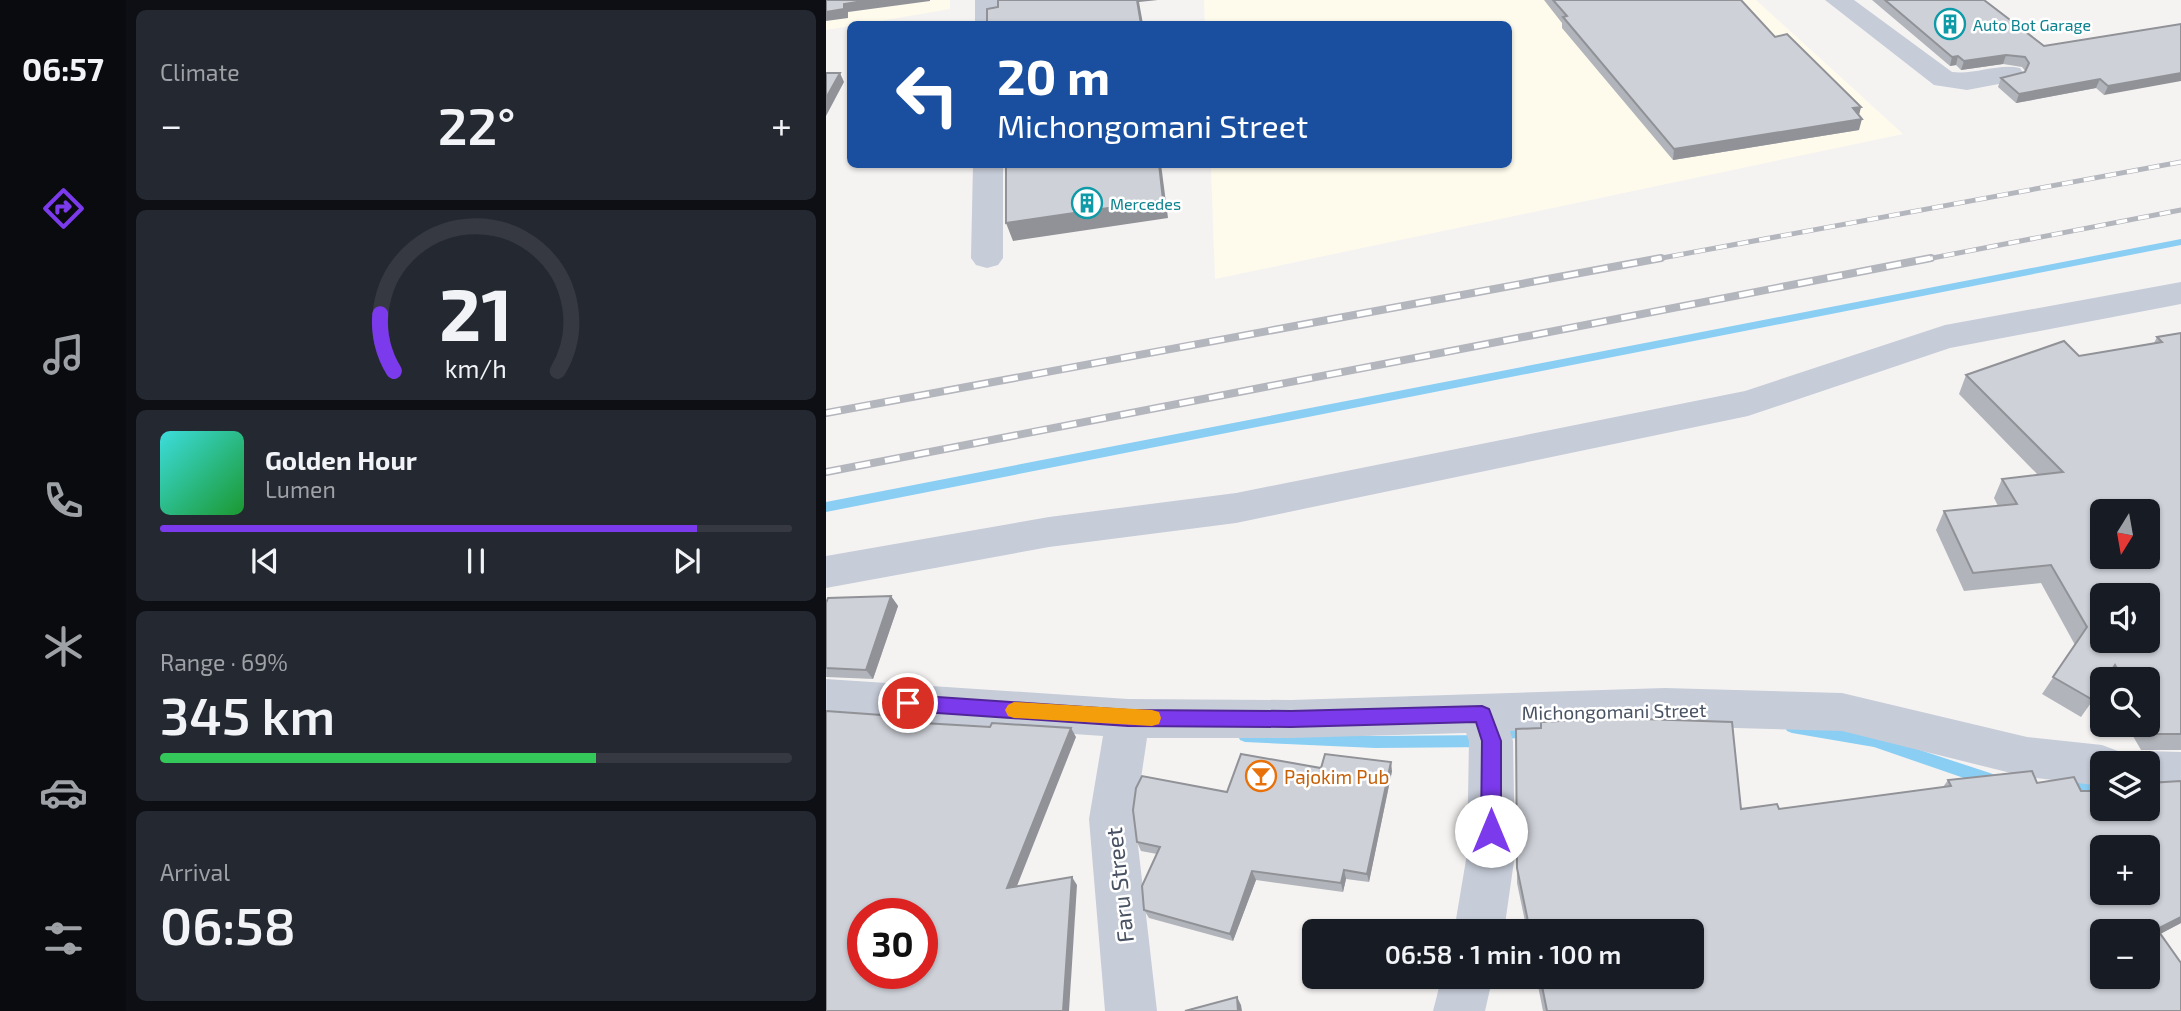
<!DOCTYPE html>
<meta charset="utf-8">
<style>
:root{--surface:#171b24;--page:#242831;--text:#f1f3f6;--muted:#9ea1a6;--line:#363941;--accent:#7c3aed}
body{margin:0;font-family:"Exo 2",sans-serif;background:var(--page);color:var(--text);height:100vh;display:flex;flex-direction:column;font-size:26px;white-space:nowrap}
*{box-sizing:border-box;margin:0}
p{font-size:23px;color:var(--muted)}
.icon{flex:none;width:38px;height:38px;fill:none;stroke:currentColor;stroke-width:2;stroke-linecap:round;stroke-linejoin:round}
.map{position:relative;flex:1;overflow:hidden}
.side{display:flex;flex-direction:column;gap:10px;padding:10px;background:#0d0f14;width:700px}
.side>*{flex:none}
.top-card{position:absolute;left:21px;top:21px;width:665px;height:147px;border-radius:10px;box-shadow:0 2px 5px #0004;background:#1a4fa0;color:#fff;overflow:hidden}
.needle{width:46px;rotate:191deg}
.fabs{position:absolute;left:1264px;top:499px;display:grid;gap:14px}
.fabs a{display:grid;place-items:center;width:70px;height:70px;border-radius:10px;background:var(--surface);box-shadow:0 2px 5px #0004;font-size:35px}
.speed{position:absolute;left:21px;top:898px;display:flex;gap:14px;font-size:35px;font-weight:700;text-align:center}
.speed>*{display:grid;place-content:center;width:91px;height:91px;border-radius:50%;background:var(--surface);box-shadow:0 2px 5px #0004;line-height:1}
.speed .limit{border:10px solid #d22;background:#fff;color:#111}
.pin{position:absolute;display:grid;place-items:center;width:60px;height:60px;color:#fff;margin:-30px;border:4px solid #fff;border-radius:50%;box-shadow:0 2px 7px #0007}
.me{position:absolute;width:77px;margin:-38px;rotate:0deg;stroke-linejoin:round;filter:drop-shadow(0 0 5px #0008)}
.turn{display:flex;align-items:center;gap:24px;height:147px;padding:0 35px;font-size:32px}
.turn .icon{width:91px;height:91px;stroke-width:2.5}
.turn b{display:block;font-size:49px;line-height:60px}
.big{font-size:52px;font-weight:600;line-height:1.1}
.side .tile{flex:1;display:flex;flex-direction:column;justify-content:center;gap:10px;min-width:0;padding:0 24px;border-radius:10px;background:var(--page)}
.side .dial{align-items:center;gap:0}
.dial svg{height:182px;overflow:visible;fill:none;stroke:var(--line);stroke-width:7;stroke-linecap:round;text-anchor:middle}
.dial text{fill:var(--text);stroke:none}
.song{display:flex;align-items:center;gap:21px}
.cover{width:84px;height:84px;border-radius:10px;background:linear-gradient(135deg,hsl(180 70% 55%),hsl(130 70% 35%))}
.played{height:7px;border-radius:4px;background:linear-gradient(90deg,var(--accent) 85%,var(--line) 85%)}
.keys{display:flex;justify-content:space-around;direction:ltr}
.heat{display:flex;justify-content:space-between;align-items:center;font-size:38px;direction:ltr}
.charge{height:10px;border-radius:5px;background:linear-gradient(90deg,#34c759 69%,var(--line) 0)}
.trip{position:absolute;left:476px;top:919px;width:402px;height:70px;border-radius:10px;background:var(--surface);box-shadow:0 2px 5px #0004;font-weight:600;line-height:70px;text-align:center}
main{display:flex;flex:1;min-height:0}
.menu{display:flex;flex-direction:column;width:126px;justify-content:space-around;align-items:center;background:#090b0e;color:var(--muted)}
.menu .icon{width:49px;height:49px}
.menu .on{color:var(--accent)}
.menu b{font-size:32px;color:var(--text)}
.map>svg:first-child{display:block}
</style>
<main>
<nav class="menu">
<b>06:57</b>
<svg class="icon on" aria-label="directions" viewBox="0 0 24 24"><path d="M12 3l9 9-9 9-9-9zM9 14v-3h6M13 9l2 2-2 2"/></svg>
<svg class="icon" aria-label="music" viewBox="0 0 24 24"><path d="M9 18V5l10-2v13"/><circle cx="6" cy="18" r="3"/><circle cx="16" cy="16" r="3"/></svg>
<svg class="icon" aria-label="phone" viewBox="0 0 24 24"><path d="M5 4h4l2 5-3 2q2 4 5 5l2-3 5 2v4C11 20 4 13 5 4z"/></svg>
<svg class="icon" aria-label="climate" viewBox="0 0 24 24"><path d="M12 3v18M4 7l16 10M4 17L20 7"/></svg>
<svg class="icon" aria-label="car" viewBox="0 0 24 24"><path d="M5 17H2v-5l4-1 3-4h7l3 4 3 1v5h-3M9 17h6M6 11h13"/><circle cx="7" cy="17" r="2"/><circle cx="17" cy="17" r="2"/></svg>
<svg class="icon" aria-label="filters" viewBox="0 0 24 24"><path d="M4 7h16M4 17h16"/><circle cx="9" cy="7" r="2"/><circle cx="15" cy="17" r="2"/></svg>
</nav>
<section class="side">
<div class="tile"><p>Climate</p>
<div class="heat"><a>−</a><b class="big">22°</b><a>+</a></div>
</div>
<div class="tile dial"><svg viewBox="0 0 100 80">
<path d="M14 69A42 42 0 1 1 86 69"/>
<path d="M14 69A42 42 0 0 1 8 44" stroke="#7c3aed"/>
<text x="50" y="56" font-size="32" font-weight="700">21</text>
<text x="50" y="72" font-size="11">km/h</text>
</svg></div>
<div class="tile">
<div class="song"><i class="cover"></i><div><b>Golden Hour</b><p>Lumen</p></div></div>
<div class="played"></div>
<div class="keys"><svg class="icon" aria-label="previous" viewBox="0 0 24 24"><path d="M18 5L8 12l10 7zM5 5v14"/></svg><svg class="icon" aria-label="pause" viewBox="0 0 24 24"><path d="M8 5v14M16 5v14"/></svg><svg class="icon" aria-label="next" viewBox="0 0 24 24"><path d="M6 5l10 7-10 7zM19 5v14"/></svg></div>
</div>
<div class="tile"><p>Range · 69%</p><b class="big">345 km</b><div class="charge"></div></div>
<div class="tile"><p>Arrival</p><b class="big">06:58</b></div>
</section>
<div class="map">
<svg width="1355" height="1011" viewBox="0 0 1355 1011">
<rect width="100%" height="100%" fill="#f5f3f2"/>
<g fill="#fefbed">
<path d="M0,0H124V9L0,30Z"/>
<path d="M378,0H930L1077,134L389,279L385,165L682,164V24H379Z"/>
</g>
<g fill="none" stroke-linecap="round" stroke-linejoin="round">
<g fill="#8acef3" fill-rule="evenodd">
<path d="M1355,239V245L0,512V502Z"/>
<path d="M966,721L1048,735L1164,773L1169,775L1171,780L1169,785L1164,787L1048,747L966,733L961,731L959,727L961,723Z"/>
<path d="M707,725L712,727L714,731L712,735L683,739L665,747L549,748L419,742L414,740L412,736L414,732L419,730L549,736L664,735L681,727Z"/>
<path d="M1241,782L1276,784V798L1236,794L1234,789L1236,784Z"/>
</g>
<g fill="#c6ccd8" fill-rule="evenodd">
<rect x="149" y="0" width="26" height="24"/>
<path d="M999,0H1028L1126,72C1149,75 1172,63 1194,68L1198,74L1194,80L1141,90L1108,85Z"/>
<path d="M147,164H177V258L172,265L161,268L150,265L145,258Z"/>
<path d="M1355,282V304L1124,348L922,416L410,523L223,547L0,588V556L223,517L410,493L919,391L1119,325Z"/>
<path d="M0,679L302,699L465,700L839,688L1016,693L1201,737L1276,745L1292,751L1297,763H1276V786L1201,777L1016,731L839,726L684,731L687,741L689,854L678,931H628L641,854L643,741L640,733L465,738H321L309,819L331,1011H279L263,819L277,736L0,717Z"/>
<path d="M1321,751L1355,752V794L1321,793V763H1302L1305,757Z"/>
<path d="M616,976H667L659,1011H607Z"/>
</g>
<g stroke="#b4b6bd" stroke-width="5">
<g id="rail-far1">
<path d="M825,260L1355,162"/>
<path d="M1096,260L1355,210"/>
</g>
</g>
<g stroke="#b4b6bd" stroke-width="8">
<g id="rail">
<path d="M0,413L835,258"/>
<path d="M0,472L1105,258"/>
</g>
</g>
<use href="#rail-far1" stroke="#fff" stroke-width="3.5" stroke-dasharray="11" stroke-linecap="butt"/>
<use href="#rail" stroke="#fff" stroke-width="5" stroke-dasharray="15" stroke-linecap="butt"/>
</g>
<g fill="#b1b4ba">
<path d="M718,0H915L949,37L1035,107L1033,115V130L847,160L736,28V23Z"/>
<path d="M1046,0H1158L1218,46L1355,24L1278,95L1270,88L1190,103L1172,87L1175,78L1200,72L1196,67L1177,64L1135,70L1130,65L1124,66Z"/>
<path d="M1355,333V750H1315L1300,724H1321V679H1276L1267,700L1255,717L1216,694L1249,645L1215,583L1138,591L1110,530L1118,511L1172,506L1168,498L1176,479L1212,475L1133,394L1140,375L1328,343L1331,337Z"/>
<path d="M65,596L72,606L47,679L0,677V668Z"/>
<path d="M715,722L915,809H953L1117,787L1122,780L1211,783L1255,791L1321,808V786L1323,783L1355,781V923L1334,934L1355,1011H717L710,976H866V931H701L691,883L690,746L715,728Z"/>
<path d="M495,768L566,771L543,882L520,879L517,892L430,880L407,941L323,918L318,910L331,854L315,851L311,842L401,792Z"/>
</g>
<g fill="#909297">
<path d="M43,0H104V1L22,12V18L0,21V12L18,4Z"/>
<path d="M311,0H332L313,2L317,24H315Z"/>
<path d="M1180,55L1177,64L1135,70L1138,61Z"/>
<path d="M1132,56L1130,65L1124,66L1126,57Z"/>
<path d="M14,73L18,82L0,116V98Z"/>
<path d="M1355,73V81L1278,95L1282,86Z"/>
<path d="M1274,79L1270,88L1190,103L1193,94Z"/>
<path d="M1035,107L1032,118L1027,108Z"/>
<path d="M1036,119L1033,130L847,160L848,149Z"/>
<path d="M333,164H335L342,218L187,241L180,223Z"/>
<path d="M65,596L72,606L47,679L40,670Z"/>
<path d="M245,728L250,737L187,896L181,888Z"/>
<path d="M565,762L566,771L543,882L541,874Z"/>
<path d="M518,870L520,879L517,892L515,883Z"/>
<path d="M426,871L430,880L407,941L404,934Z"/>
<path d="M246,877L251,885L243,1011H237Z"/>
<path d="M1355,917V923L1321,941L1331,929Z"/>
<path d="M411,997L415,1005L416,1011H412Z"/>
</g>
<g fill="#ced1d8" stroke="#909297" stroke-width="2" fill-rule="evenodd">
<path d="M0,0H43L18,4V9L0,12Z"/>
<path d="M172,0H311L315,24H161V9L172,7Z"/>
<path d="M727,0H915L949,37L961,34L1035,107L1027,108L1036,119L848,149L737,17L741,16Z"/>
<path d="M1059,0H1158L1218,46L1355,24V73L1282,86L1274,79L1193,94L1175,78L1199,72L1203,63L1199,57L1180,55L1138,61L1132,56L1126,57Z"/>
<path d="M0,73H14L0,98Z"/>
<path d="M180,164H333L337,200L180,223Z"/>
<path d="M1355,333V734H1329L1321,721V679H1297L1289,665L1280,679H1276V686L1267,700L1227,677L1261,627L1225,565L1147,573L1118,511L1191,504L1176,479L1237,472L1140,375L1238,341L1253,356L1336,342L1331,337ZM1276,511H1321V556H1276ZM1276,595H1321V640H1276Z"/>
<path d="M65,596L40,670L0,668V603L2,598Z"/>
<path d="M0,711L83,717L81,722L164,727L166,723L245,728L181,888L246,877L237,1011H0ZM37,914H96V973H37Z"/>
<path d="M787,718L906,722L915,809L951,804L953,809L1125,786L1122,780L1206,771L1211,783L1248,777L1255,791H1276V808H1321V790H1326L1323,783L1355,781V917L1331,929L1355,963V1011H721L714,976H866V931H704L691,868L690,729L715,728V722ZM1276,847H1321V892H1276ZM1276,931H1321V976H1276Z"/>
<path d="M415,754L495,768L499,754L565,762L541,874L518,870L515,883L426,871L404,934L318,910L316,886L334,847L311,842L307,810L310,788L316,776L401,792Z"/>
<path d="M411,997L412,1011H359Z"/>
</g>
<path fill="#7c3aed" stroke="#51269a" stroke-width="2" d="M82,695L302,710L465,711L656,706L663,709L675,741V831L672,838L665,841L658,838L655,831L656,741L650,722L465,727L302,726L82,711L76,709L73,703L76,698Z"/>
<path fill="#f59e0b" d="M188,702L326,710L333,712L335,718L333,724L326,726L188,718L182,716L179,710L182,705Z"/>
<defs>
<g id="building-ring" transform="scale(1.575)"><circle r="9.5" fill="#fff" stroke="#0f9aa8" stroke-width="1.5"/><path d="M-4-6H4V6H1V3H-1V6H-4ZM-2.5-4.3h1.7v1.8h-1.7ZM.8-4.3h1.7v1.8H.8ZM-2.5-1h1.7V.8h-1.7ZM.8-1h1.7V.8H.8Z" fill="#0f9aa8"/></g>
<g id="bar-ring" transform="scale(1.575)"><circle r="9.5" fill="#fff" stroke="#e8710a" stroke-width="1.5"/><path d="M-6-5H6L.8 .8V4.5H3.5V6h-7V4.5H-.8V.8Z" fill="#e8710a"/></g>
</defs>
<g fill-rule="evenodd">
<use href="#building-ring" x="1124" y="24"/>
<use href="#building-ring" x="261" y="203"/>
<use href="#bar-ring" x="435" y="776"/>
</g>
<g text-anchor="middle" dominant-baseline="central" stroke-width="5" stroke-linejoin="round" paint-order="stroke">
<g font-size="16" fill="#0d838f" stroke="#fff" text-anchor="start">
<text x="1147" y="24">Auto Bot Garage</text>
<text x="284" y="203">Mercedes</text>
</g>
<g font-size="19" fill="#485262" stroke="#fff">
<text transform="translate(788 711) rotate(-1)">Michongomani Street</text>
</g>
<g font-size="19" fill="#c56008" stroke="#fff" text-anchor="start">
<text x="458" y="776">Pajokim Pub</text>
</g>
<g font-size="23" fill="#485262" stroke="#fff">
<text transform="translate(293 885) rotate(-96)">Faru Street</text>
</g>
</g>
</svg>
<div class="fabs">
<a><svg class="needle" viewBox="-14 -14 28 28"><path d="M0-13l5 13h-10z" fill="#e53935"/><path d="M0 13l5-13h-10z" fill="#9ea1a6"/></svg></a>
<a><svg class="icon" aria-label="sound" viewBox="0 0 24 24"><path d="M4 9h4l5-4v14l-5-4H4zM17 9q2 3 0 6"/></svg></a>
<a><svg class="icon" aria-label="search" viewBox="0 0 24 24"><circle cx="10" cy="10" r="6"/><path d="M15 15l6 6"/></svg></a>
<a><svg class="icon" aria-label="layers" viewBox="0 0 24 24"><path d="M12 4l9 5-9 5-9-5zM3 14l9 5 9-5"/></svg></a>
<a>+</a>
<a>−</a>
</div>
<div class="speed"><div class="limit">30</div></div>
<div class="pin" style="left:82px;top:703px;background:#d93025"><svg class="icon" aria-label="arrive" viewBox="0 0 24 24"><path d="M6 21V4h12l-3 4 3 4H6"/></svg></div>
<svg class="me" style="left:665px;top:831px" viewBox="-20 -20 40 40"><circle r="19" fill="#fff"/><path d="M0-13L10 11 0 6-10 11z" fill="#7c3aed"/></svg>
<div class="trip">06:58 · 1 min · 100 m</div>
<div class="top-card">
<div class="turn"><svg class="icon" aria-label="left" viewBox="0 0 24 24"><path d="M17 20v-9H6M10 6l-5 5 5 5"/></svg><div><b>20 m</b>Michongomani Street</div></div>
</div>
</div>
</main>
